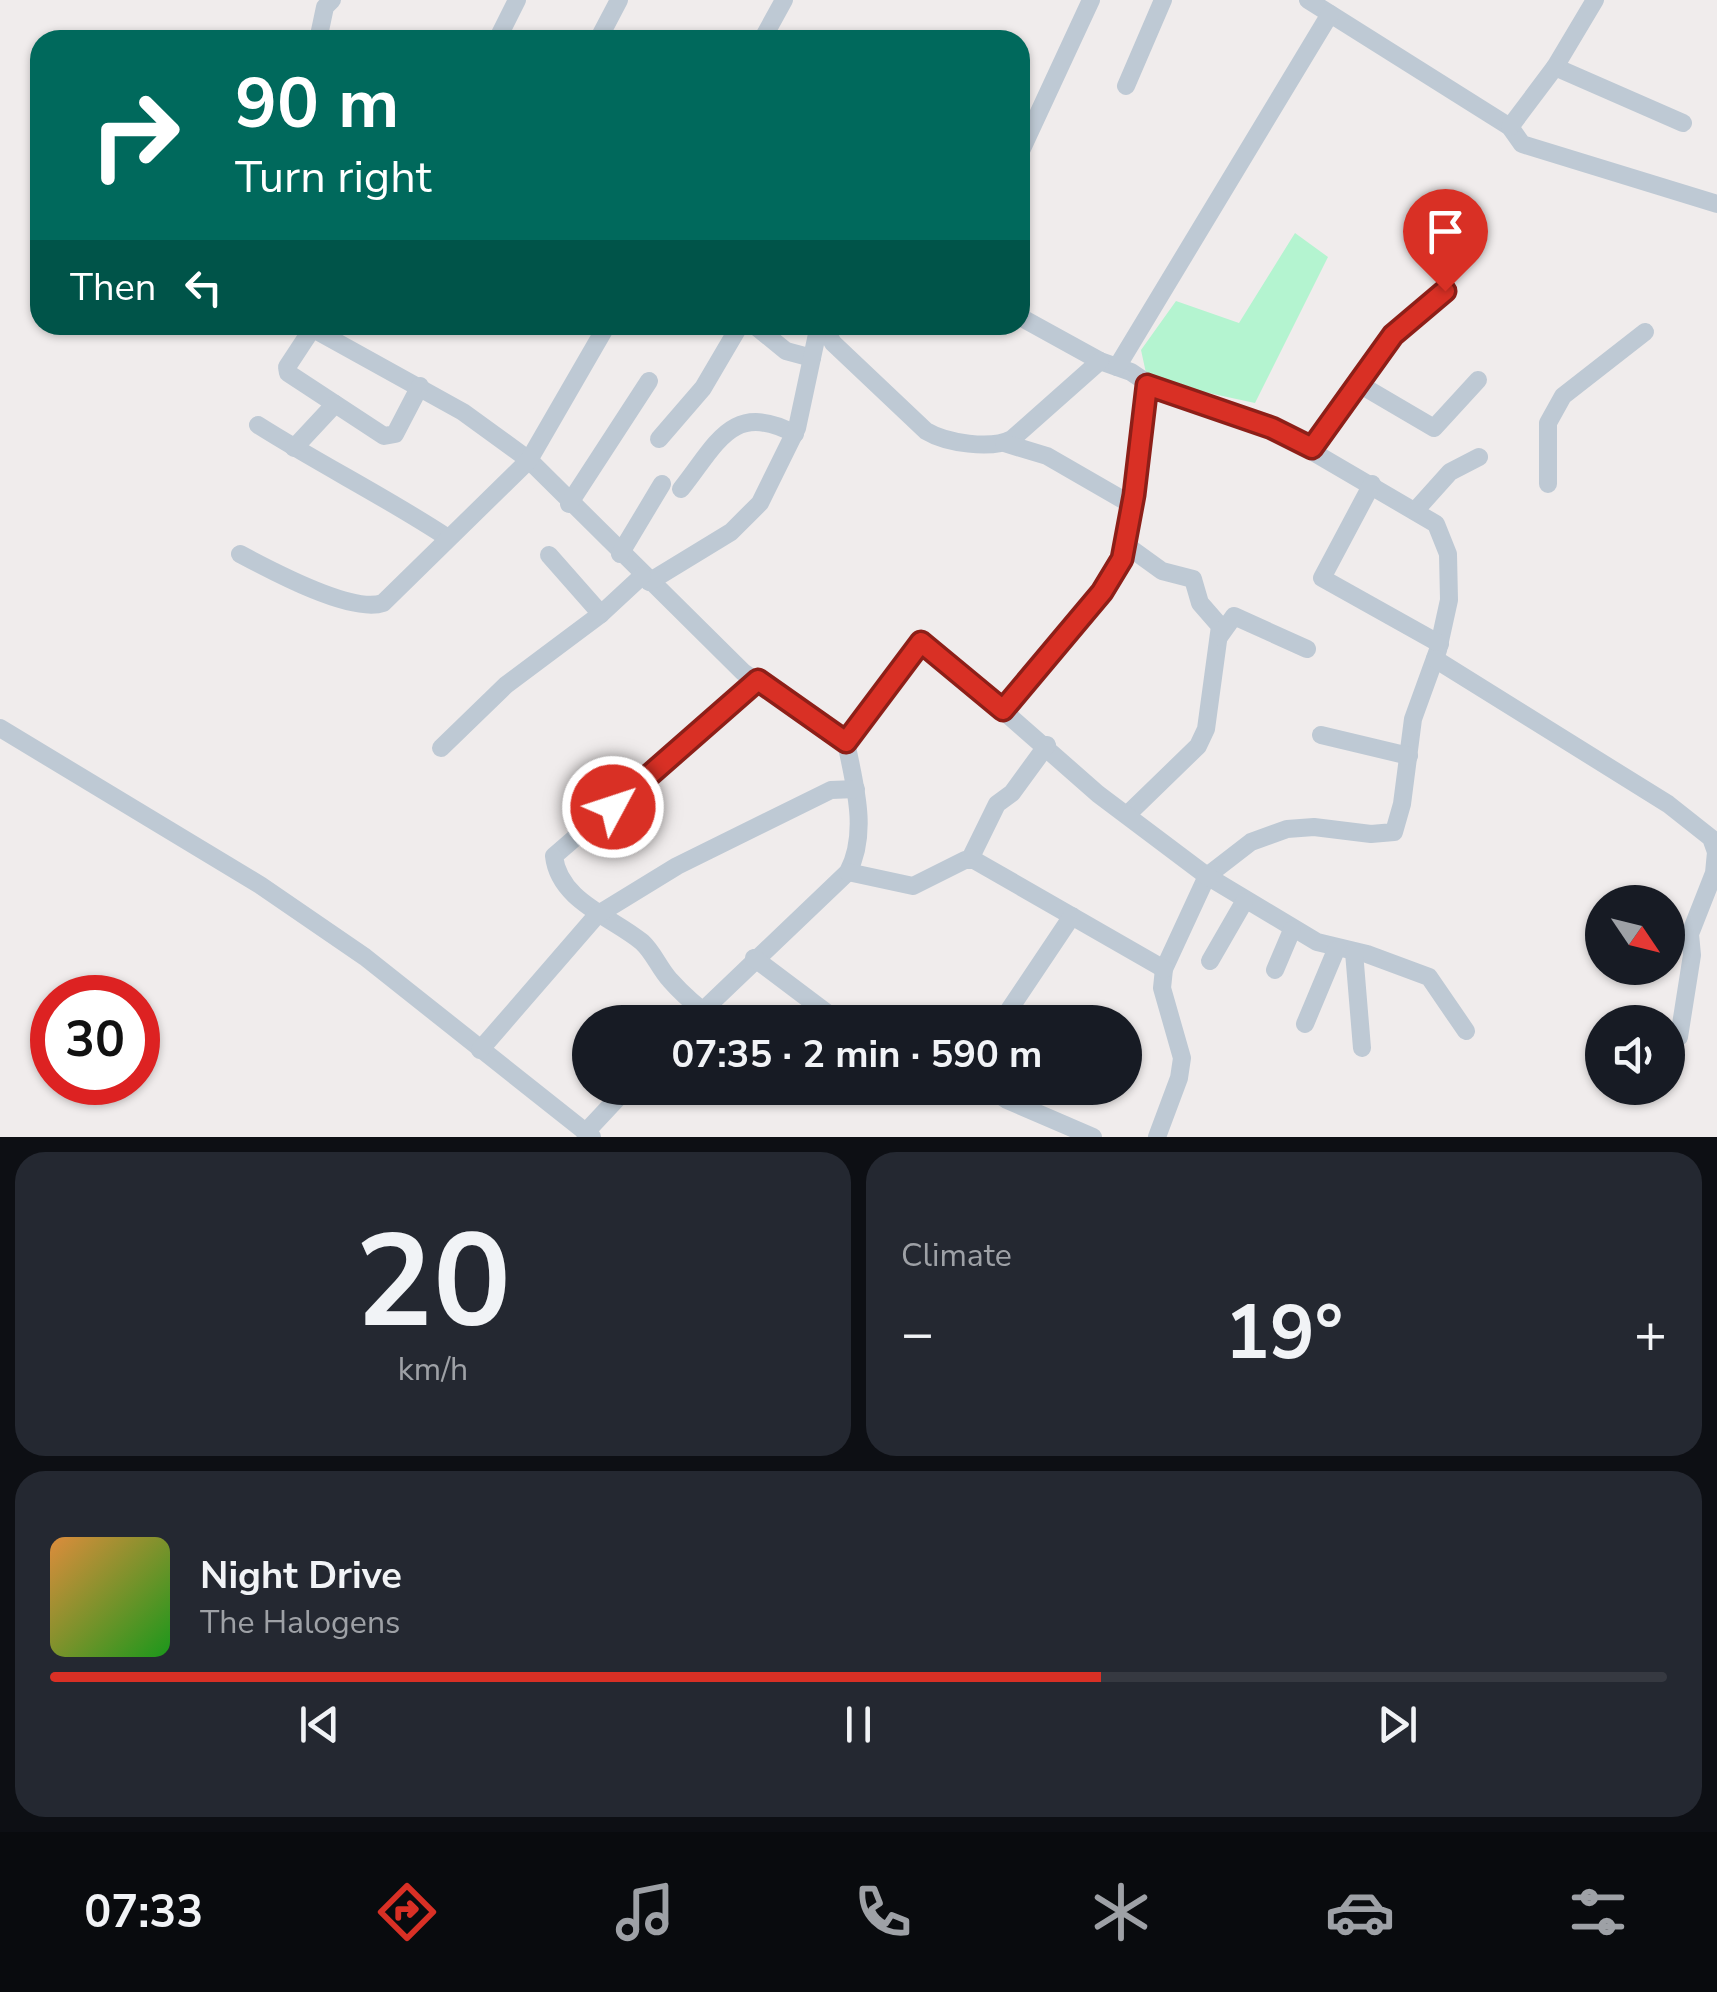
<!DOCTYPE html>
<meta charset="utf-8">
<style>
:root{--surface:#171b24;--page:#242831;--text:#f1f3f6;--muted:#9ea1a6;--line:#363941;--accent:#d93025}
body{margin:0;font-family:"Nunito Sans",sans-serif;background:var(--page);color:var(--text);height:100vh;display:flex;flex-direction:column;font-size:38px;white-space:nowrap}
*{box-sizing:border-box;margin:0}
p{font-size:32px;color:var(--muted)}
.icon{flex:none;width:55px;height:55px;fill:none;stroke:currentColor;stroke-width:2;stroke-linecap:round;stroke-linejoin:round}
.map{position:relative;height:1137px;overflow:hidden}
.panel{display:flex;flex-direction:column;gap:15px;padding:15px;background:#0d0f14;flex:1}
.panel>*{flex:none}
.hud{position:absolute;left:30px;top:30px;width:1000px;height:305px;border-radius:30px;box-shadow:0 2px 8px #0004;background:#00695c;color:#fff;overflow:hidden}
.needle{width:65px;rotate:125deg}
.fabs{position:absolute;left:1585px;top:885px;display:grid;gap:20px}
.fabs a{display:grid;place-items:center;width:100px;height:100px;border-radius:50%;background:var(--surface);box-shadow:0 2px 8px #0004;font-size:50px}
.speed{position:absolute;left:30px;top:975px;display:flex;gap:20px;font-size:50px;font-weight:700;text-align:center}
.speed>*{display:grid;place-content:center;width:130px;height:130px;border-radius:50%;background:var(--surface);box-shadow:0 2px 8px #0004;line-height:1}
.speed .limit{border:15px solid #d22;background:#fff;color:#111}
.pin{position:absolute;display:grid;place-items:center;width:85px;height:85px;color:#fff;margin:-102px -42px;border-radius:50% 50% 50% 0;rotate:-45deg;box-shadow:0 0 10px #0007}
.pin .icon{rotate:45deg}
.me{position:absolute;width:110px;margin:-55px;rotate:50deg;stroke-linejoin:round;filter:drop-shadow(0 0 8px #0008)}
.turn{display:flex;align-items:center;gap:35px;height:210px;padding:0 40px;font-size:45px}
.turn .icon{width:130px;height:130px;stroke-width:2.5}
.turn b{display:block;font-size:70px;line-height:85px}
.then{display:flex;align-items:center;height:95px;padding:0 40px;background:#0003;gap:20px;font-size:38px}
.big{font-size:75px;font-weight:700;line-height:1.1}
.panel .widget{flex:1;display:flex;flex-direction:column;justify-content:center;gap:15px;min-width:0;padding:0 35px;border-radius:30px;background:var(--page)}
.panel .dial{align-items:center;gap:0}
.dial b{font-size:130px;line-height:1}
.song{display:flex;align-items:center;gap:30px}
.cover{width:120px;height:120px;border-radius:15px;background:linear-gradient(135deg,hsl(30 70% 55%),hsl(120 70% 35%))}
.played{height:10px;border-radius:5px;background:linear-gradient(90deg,var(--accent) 65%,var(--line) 65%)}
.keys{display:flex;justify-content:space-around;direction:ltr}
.heat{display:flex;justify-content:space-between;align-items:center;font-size:55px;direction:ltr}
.panel .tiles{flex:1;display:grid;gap:15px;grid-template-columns:1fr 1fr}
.widget:last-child{grid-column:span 2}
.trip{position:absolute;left:572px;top:1005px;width:570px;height:100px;border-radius:50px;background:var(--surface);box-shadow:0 2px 8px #0004;font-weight:700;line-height:100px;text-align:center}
.menu{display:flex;height:160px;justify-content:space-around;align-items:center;background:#090b0e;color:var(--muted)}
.menu .icon{width:70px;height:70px}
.menu .selected{color:var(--accent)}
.menu b{font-size:45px;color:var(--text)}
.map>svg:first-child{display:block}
</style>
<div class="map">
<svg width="1717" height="1137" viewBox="0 0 1717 1137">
<rect width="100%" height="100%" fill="#f0ecec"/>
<path fill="#b4f4d0" d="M1295,233L1328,257L1255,403L1190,389L1146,373L1141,350L1176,301L1239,323Z"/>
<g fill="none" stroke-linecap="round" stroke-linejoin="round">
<g stroke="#bec9d4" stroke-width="18">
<path d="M1308,0L1510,127L1522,144L1717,204"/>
<path d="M1595,0L1555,67L1683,123"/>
<path d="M318,40L325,7L332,0"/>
<path d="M497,40L517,0"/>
<path d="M598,40L619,0"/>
<path d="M762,40L784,0"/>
<path d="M1126,86L1163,0"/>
<path d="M1510,127L1555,67"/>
<path d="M1020,153L1091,0"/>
<path d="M1020,317L1100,361L1131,372L1162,393L1272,428L1436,524L1448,554L1449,600L1438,650L1413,719L1402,804L1394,832L1371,834L1314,827L1287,829L1251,842L1207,876L1164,969L1162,988L1182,1058L1179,1078L1157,1137"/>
<path d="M306,325L463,412L529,460L743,672L846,742C854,783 869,832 848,872L691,1022"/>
<path d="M754,325L786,351L812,358"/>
<path d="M823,325L833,343L926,431C946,443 991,450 1012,439L1100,361"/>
<path d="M312,329L287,367L288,373L384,436L395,434L420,386"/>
<path d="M1117,367L1330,14"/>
<path d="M1359,384L1434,428L1478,380"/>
<path d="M258,425C321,465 386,497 448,538"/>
<path d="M659,439L703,388L740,325"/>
<path d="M1004,443L1047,456L1132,505"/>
<path d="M294,448L335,404"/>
<path d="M1312,448L1393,335L1445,291"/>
<path d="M1372,484L1322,578L1440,644"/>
<path d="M1548,484V423L1563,396L1645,332"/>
<path d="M681,489C717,444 732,400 795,434"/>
<path d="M569,504L649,381"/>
<path d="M1415,511L1450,472L1479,457"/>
<path d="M1126,545L1162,571L1193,579L1200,603L1220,626L1206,729L1198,746L1129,813"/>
<path d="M240,554C270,570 351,614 383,603L529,460L607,325"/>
<path d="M620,554L662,484"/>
<path d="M549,555L601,614"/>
<path d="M649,582L731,532L760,503L797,428L819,325"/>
<path d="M1219,637L1234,616L1307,649"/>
<path d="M1435,659L1668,804L1711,838L1716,852L1714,873L1690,934L1692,955L1679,1037"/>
<path d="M1003,710L1102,592L1121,559L1135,495L1147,385"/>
<path d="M0,728L260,885L365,957L592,1137"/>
<path d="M1321,735L1409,756"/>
<path d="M846,742L895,680L917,645L925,642L1098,794L1207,876L1317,942L1367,954L1429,977L1466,1031"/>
<path d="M441,748L506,685L601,614L642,576"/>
<path d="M970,859L997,804L1012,793L1047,745"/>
<path d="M848,872L913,886L965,860H974L1164,969"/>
<path d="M1354,952L1362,1048"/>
<path d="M754,958L839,1022"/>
<path d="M1210,961L1244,902"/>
<path d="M1275,970L1292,930"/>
<path d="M717,1022C701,1010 684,996 670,980C659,968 654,953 642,942C612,917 559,901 554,856L758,680"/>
<path d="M1001,1022L1072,916"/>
<path d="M1305,1024L1336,950"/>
<path d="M480,1050L597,915L677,866L831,790L856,789"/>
<path d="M989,1088L1007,1100L1093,1137"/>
<path d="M585,1133L627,1088"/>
</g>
</g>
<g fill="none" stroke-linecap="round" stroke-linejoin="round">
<g stroke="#8d1f18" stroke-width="25">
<path id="route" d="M613,807L758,680L846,742L921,642L1003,710L1102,592L1122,559L1134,495L1147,385L1272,428L1312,448L1393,335L1445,291"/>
</g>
<use href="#route" stroke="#d93025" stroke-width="18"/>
</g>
</svg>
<div class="fabs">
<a><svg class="needle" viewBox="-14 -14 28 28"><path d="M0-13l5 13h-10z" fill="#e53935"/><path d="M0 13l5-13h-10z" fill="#9ea1a6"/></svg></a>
<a><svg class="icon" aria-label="sound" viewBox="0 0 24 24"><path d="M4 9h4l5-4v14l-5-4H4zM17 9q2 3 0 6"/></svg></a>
</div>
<div class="speed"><div class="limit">30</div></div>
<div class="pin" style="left:1445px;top:291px;background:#d93025"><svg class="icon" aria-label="arrive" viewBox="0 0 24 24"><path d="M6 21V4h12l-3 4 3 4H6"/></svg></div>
<svg class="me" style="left:613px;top:807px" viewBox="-20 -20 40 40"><circle r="17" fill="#d93025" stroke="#fff" stroke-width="3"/><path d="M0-11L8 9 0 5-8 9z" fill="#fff"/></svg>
<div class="trip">07:35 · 2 min · 590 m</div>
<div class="hud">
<div class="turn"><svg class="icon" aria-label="right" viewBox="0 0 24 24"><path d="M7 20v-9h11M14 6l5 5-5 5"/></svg><div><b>90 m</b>Turn right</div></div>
<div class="then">Then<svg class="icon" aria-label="left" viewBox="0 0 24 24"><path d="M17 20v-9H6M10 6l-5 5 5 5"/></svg></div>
</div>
</div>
<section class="panel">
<div class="tiles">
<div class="widget dial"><b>20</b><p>km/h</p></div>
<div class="widget"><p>Climate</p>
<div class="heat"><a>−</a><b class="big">19°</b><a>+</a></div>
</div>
<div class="widget">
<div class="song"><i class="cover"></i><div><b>Night Drive</b><p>The Halogens</p></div></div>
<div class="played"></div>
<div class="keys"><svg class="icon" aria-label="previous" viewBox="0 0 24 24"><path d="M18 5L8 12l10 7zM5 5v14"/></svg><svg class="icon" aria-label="pause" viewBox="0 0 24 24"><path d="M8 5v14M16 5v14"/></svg><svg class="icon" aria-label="next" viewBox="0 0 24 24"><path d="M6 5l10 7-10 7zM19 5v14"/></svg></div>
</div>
</div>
</section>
<nav class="menu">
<b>07:33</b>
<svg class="icon selected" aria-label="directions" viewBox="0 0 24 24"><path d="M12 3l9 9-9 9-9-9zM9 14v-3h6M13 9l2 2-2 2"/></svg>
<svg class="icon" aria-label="music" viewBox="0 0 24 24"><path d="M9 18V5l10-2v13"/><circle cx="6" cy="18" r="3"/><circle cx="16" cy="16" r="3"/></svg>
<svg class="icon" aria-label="phone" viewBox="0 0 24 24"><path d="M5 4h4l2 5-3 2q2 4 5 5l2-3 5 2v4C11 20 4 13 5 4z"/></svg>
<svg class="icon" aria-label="climate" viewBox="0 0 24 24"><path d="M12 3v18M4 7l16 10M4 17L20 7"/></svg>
<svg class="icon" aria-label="car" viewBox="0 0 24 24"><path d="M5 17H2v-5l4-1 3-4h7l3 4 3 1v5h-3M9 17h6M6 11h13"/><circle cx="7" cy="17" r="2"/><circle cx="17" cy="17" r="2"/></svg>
<svg class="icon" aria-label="filters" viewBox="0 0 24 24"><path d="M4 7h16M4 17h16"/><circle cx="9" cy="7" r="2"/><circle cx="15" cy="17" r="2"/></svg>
</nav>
